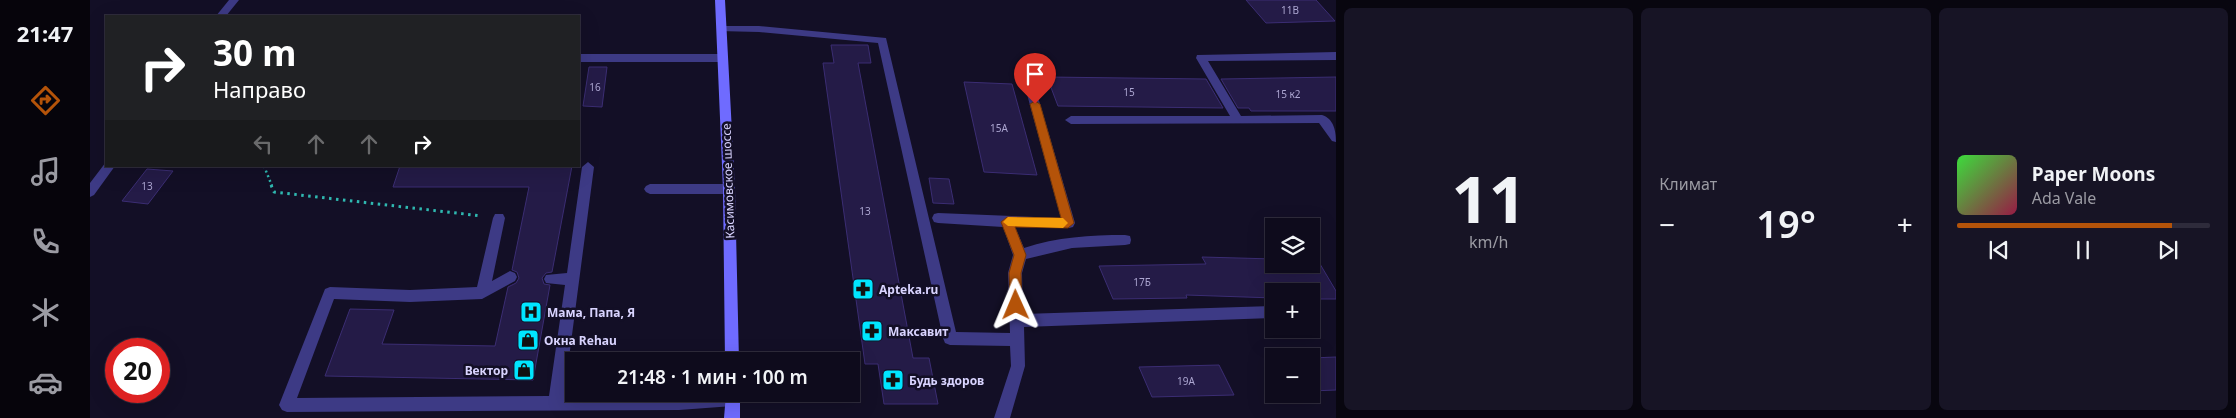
<!DOCTYPE html>
<html lang="ru">
<meta charset="utf-8">
<style>
:root{--surface:#0e0b1c;--page:#171425;--text:#f1f3f6;--muted:#9b9ba3;--line:#2e2b3b;--accent:#b45309}
body{margin:0;font-family:"Noto Sans",sans-serif;background:var(--page);color:var(--text);height:100vh;display:flex;flex-direction:column;font-size:19px;white-space:nowrap}
*{box-sizing:border-box;margin:0}
p{font-size:16px;color:var(--muted)}
.icon{flex:none;width:28px;height:28px;fill:none;stroke:currentColor;stroke-width:2;stroke-linecap:round;stroke-linejoin:round}
.map{position:relative;flex:1;overflow:hidden}
.details{display:flex;flex-direction:column;gap:8px;padding:8px;background:#08060f;width:900px}
.details>*{flex:none}
.top-card{position:absolute;left:15px;top:15px;width:475px;height:152px;border-radius:0px;box-shadow:0 5px 20px #0002,0 0 0 1px var(--line);background:#202124;color:#fff;overflow:hidden}
.tools{position:absolute;left:1175px;top:218px;display:grid;gap:10px}
.tools a{display:grid;place-items:center;width:55px;height:55px;border-radius:0px;background:var(--surface);box-shadow:0 5px 20px #0002,0 0 0 1px var(--line);font-size:25px}
.speed{position:absolute;left:15px;top:338px;display:flex;gap:10px;font-size:25px;font-weight:700;text-align:center}
.speed>*{display:grid;place-content:center;width:65px;height:65px;border-radius:50%;background:var(--surface);box-shadow:0 5px 20px #0002,0 0 0 1px var(--line);line-height:1}
.speed .limit{border:8px solid #d22;background:#fff;color:#111}
.pin{position:absolute;display:grid;place-items:center;width:42px;height:42px;color:#fff;margin:-51px -21px;border-radius:50% 50% 50% 0;rotate:-45deg;box-shadow:0 0 5px #0007}
.pin .icon{rotate:45deg}
.me{position:absolute;width:55px;margin:-28px;rotate:359deg;stroke-linejoin:round;filter:drop-shadow(0 0 4px #0008)}
.turn{display:flex;align-items:center;gap:18px;height:105px;padding:0 25px;font-size:22px}
.turn .icon{width:65px;height:65px;stroke-width:2.5}
.turn b{display:block;font-size:35px;line-height:42px}
.lanes{display:flex;align-items:center;height:48px;padding:0 25px;background:#0003;justify-content:center;gap:25px;direction:ltr}
.lanes .off{opacity:.35}
.big{font-size:38px;font-weight:600;line-height:1.1}
.details .card{flex:1;display:flex;flex-direction:column;justify-content:center;gap:8px;min-width:0;padding:0 18px;border-radius:8px;background:var(--page)}
.details .dial{align-items:center;gap:0}
.dial b{font-size:65px;line-height:1}
.song{display:flex;align-items:center;gap:15px}
.cover{width:60px;height:60px;border-radius:8px;background:linear-gradient(135deg,hsl(120 70% 55%),hsl(340 70% 35%))}
.played{height:5px;border-radius:2px;background:linear-gradient(90deg,var(--accent) 85%,var(--line) 85%)}
.keys{display:flex;justify-content:space-around;direction:ltr}
.heat{display:flex;justify-content:space-between;align-items:center;font-size:28px;direction:ltr}
.details .tiles{flex:1;display:grid;gap:8px;grid-template-columns:repeat(3,1fr)}
.trip{position:absolute;left:475px;top:352px;width:295px;height:50px;border-radius:0px;background:var(--surface);box-shadow:0 5px 20px #0002,0 0 0 1px var(--line);font-weight:600;line-height:50px;text-align:center}
main{display:flex;flex:1;min-height:0}
.tab-bar{display:flex;flex-direction:column;width:90px;justify-content:space-around;align-items:center;background:#06040b;color:var(--muted)}
.tab-bar .icon{width:35px;height:35px}
.tab-bar .current{color:var(--accent)}
.tab-bar b{font-size:22px;color:var(--text)}
.map>svg:first-child{display:block}
</style>
<main>
<nav class="tab-bar">
<b>21:47</b>
<svg class="icon current" aria-label="directions" viewBox="0 0 24 24"><path d="M12 3l9 9-9 9-9-9zM9 14v-3h6M13 9l2 2-2 2"/></svg>
<svg class="icon" aria-label="music" viewBox="0 0 24 24"><path d="M9 18V5l10-2v13"/><circle cx="6" cy="18" r="3"/><circle cx="16" cy="16" r="3"/></svg>
<svg class="icon" aria-label="phone" viewBox="0 0 24 24"><path d="M5 4h4l2 5-3 2q2 4 5 5l2-3 5 2v4C11 20 4 13 5 4z"/></svg>
<svg class="icon" aria-label="climate" viewBox="0 0 24 24"><path d="M12 3v18M4 7l16 10M4 17L20 7"/></svg>
<svg class="icon" aria-label="car" viewBox="0 0 24 24"><path d="M5 17H2v-5l4-1 3-4h7l3 4 3 1v5h-3M9 17h6M6 11h13"/><circle cx="7" cy="17" r="2"/><circle cx="17" cy="17" r="2"/></svg>
</nav>
<div class="map">
<svg width="1246" height="418" viewBox="0 0 1246 418">
<rect width="100%" height="100%" fill="#130f26"/>
<g fill="#241b47" stroke="#3b2d73">
<path d="M1156,0H1226L1245,21L1176,23Z"/>
<path d="M741,45H778L781,63H768L823,358H839L848,404H794L788,364H775L733,63H744Z"/>
<path d="M499,67H517L512,107L493,106Z"/>
<path d="M957,77L1116,79L1133,108L968,106Z"/>
<path d="M1246,77V111H1161L1159,108H1148L1131,79Z"/>
<path d="M874,82L922,84L947,175L894,172Z"/>
<path d="M310,166H482L462,272L456,273L452,278L454,284L460,285L443,380L235,376L260,309L304,310L292,344L405,346L418,287L426,283L429,278L427,272L422,270L439,187H303Z"/>
<path d="M57,169L83,171L58,204L32,201Z"/>
<path d="M839,178L859,179L864,204L843,203Z"/>
<path d="M1112,257L1184,259V264H1230L1246,291V299H1221V291H1184V298L1096,295L1097,298L1023,299L1009,266L1116,264Z"/>
<path d="M1246,357V390L1221,391V358Z"/>
<path d="M1129,365L1144,395L1062,397L1049,367Z"/>
</g>
<g fill="none" stroke-linecap="round" stroke-linejoin="round">
<path stroke="#2fb8b0" stroke-width="2.5" stroke-dasharray="2 3" stroke-linecap="butt" d="M174,166L182,186"/>
<path stroke="#2fb8b0" stroke-width="3" stroke-dasharray="2.5 4.5" stroke-linecap="butt" d="M181,185L184,192L392,216"/>
<g fill="#3d3a85" fill-rule="evenodd">
<path d="M632,26H669L796,38L866,332L920,333L918,273L923,255L913,227L848,223L844,222L842,218L844,214L848,213L971,218L935,87L940,83L945,87L985,223L983,227L979,228L925,227L934,248C967,237 1000,235 1035,235L1040,236L1041,240L1040,244L1035,245L982,248L936,259L932,273L933,314L1184,306V318L934,327L935,366L920,418H904L921,366L920,346L860,345L855,343L853,338L788,43L669,32L628,31L627,29Z"/>
<path d="M1246,52V60L1118,61L1151,116L1232,115C1244,119 1246,131 1246,142L1242,141L1229,123L981,124L975,120L981,116H1140L1106,58L1107,55Z"/>
<path d="M489,54H633L638,58L633,62H489Z"/>
<path d="M498,162L504,167L474,396L648,394L651,399L648,404L643,406L589,410L197,412L192,410L189,405L235,289L240,287L320,290L387,287L403,218L405,214H413L415,218L402,281L420,271L425,273L427,277L425,281L392,299L320,302L244,299L207,398L459,396L475,285L456,283L454,279L456,275L477,273L492,167Z"/>
<path d="M560,184H639L643,186L645,189L643,192L639,194H560L556,192L554,189L556,186Z"/>
</g>
<g fill="#3d3a85" fill-rule="evenodd">
<path d="M139,0H149L136,16H126Z"/>
<path d="M16,162V166H25L4,195L0,197V183Z"/>
</g>
<g fill="#6f6bff" fill-rule="evenodd">
<path d="M625,0H635L645,189L649,361H635L633,189Z"/>
<path d="M636,394H650V418H634Z"/>
</g>
</g>
<path fill="#b45309" stroke="#753606" d="M945,101L950,104L984,223L978,228L925,227L936,255L931,273L932,305L930,309L926,310L922,309L920,305L919,273L924,255L911,222L917,217L971,218L940,104Z"/>
<path fill="#f59e0b" d="M918,217L973,218L978,223L973,228L918,226L913,222Z"/>
<defs>
<g id="pharmacy-square" transform="scale(1.125)"><rect x="-9" y="-9" width="18" height="18" rx="4" fill="#00e5ff" stroke="#130f26"/><path d="M-2-6h4v4h4v4h-4v4h-4v-4h-4v-4h4Z" fill="#111"/></g>
<g id="hospital-square" transform="scale(1.125)"><rect x="-9" y="-9" width="18" height="18" rx="4" fill="#00e5ff" stroke="#130f26"/><path d="M-5-5h3v3.5h4V-5h3V5h-3V1.5h-4V5h-3Z" fill="#111"/></g>
<g id="shop-square" transform="scale(1.125)"><rect x="-9" y="-9" width="18" height="18" rx="4" fill="#00e5ff" stroke="#130f26"/><path d="M-5-2.5h2.3a2.7 3.5 0 0 1 5.4 0H5L5.5 6h-11ZM-1.5-2.5h3a1.5 2.3 0 0 0-3 0Z" fill="#111"/></g>
</defs>
<g fill-rule="evenodd">
<use href="#pharmacy-square" x="773" y="289"/>
<use href="#hospital-square" x="441" y="312"/>
<use href="#pharmacy-square" x="782" y="331"/>
<use href="#shop-square" x="438" y="340"/>
<use href="#shop-square" x="434" y="370"/>
<use href="#pharmacy-square" x="803" y="380"/>
</g>
<g text-anchor="middle" dominant-baseline="central" stroke-width="5" stroke-linejoin="round" paint-order="stroke">
<g font-size="10" fill="#aca6d1">
<text x="1200" y="10">11В</text>
<text x="505" y="87">16</text>
<text x="1039" y="92">15</text>
<text x="1198" y="94">15 к2</text>
<text x="909" y="128">15А</text>
<text x="57" y="186">13</text>
<text x="775" y="211">13</text>
<text x="1052" y="282">17Б</text>
<text x="1096" y="381">19А</text>
</g>
<g font-size="12" fill="#d9d4ff" stroke="#130f26">
<text transform="translate(638 181) rotate(-92)">Касимовское шоссе</text>
</g>
<g font-size="12" font-weight="bold" fill="#d9d4ff" stroke="#130f26" text-anchor="start">
<text x="789" y="289">Apteka.ru</text>
<text x="457" y="312">Мама, Папа, Я</text>
<text x="798" y="331">Максавит</text>
<text x="454" y="340">Окна Rehau</text>
<text x="418" y="370" text-anchor="end">Вектор</text>
<text x="819" y="380">Будь здоров</text>
</g>
</g>
</svg>
<div class="tools">
<a><svg class="icon" aria-label="layers" viewBox="0 0 24 24"><path d="M12 4l9 5-9 5-9-5zM3 14l9 5 9-5"/></svg></a>
<a>+</a>
<a>−</a>
</div>
<div class="speed"><div class="limit">20</div></div>
<div class="pin" style="left:945px;top:104px;background:#d93025"><svg class="icon" aria-label="arrive" viewBox="0 0 24 24"><path d="M6 21V4h12l-3 4 3 4H6"/></svg></div>
<svg class="me" style="left:926px;top:305px" viewBox="-20 -20 40 40"><path d="M0-17L14 15 0 8-14 15z" fill="#b45309" stroke="#fff" stroke-width="4"/></svg>
<div class="trip">21:48 · 1 мин · 100 m</div>
<div class="top-card">
<div class="turn"><svg class="icon" aria-label="right" viewBox="0 0 24 24"><path d="M7 20v-9h11M14 6l5 5-5 5"/></svg><div><b>30 m</b>Направо</div></div>
<div class="lanes"><svg class="icon off" aria-label="left" viewBox="0 0 24 24"><path d="M17 20v-9H6M10 6l-5 5 5 5"/></svg><svg class="icon off" aria-label="ahead" viewBox="0 0 24 24"><path d="M12 20V5M6 11l6-6 6 6"/></svg><svg class="icon off" aria-label="ahead" viewBox="0 0 24 24"><path d="M12 20V5M6 11l6-6 6 6"/></svg><svg class="icon" aria-label="right" viewBox="0 0 24 24"><path d="M7 20v-9h11M14 6l5 5-5 5"/></svg></div>
</div>
</div>
<section class="details">
<div class="tiles">
<div class="card dial"><b>11</b><p>km/h</p></div>
<div class="card"><p>Климат</p>
<div class="heat"><a>−</a><b class="big">19°</b><a>+</a></div>
</div>
<div class="card">
<div class="song"><i class="cover"></i><div><b>Paper Moons</b><p>Ada Vale</p></div></div>
<div class="played"></div>
<div class="keys"><svg class="icon" aria-label="previous" viewBox="0 0 24 24"><path d="M18 5L8 12l10 7zM5 5v14"/></svg><svg class="icon" aria-label="pause" viewBox="0 0 24 24"><path d="M8 5v14M16 5v14"/></svg><svg class="icon" aria-label="next" viewBox="0 0 24 24"><path d="M6 5l10 7-10 7zM19 5v14"/></svg></div>
</div>
</div>
</section>
</main>
